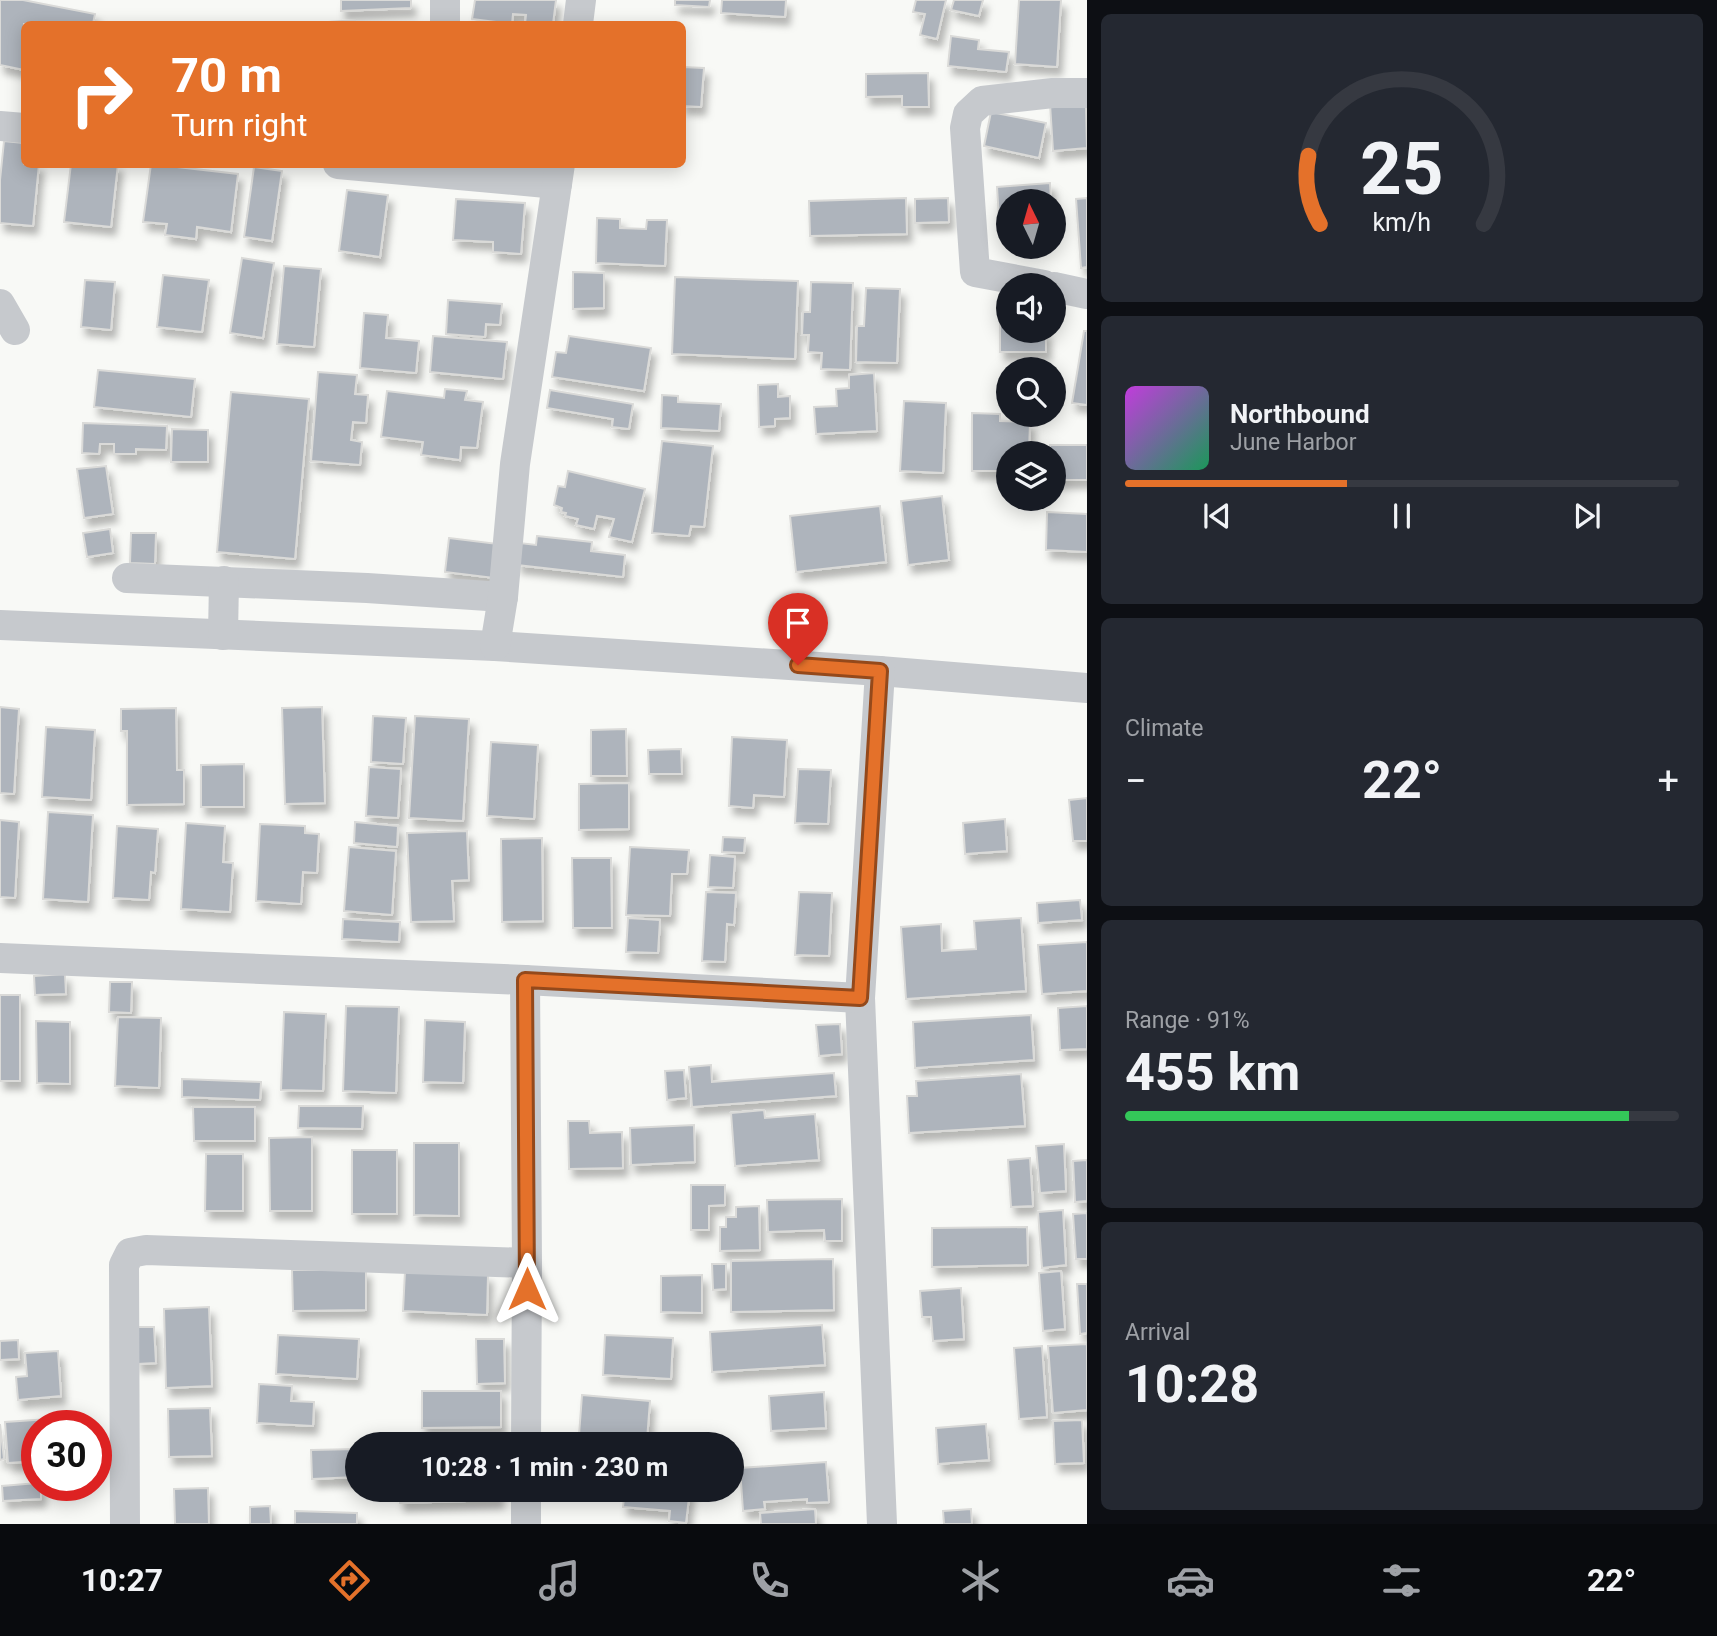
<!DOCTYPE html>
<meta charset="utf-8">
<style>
:root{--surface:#171b24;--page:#242831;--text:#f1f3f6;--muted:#9ea1a6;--line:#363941;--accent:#e4712a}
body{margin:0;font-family:Roboto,sans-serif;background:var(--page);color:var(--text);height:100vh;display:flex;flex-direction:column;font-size:26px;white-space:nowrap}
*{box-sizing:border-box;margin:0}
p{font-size:23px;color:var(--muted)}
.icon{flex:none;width:38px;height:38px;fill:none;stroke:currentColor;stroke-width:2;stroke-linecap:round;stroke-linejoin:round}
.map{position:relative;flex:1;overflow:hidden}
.side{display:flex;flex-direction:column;gap:14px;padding:14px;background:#0d0f14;width:630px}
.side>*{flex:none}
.top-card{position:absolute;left:21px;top:21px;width:665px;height:147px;border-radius:10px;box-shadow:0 4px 18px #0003;background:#e4712a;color:#fff;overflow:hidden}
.needle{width:46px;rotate:355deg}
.controls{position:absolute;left:996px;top:189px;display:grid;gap:14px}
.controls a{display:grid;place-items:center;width:70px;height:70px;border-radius:50%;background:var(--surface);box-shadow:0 4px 18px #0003;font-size:35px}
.speed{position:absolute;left:21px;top:1410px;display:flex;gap:14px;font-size:35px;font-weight:700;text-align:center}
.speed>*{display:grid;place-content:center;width:91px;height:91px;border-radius:50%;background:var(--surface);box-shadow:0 4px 18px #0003;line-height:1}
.speed .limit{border:10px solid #d22;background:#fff;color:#111}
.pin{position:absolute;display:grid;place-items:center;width:60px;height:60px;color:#fff;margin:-72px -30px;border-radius:50% 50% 50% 0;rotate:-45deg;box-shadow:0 0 7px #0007}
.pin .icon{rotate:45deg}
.me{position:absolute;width:77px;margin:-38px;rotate:0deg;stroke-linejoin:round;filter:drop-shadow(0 0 5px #0008)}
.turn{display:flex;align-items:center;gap:24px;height:147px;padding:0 35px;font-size:32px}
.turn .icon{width:91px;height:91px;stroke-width:2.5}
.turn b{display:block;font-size:49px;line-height:60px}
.big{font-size:52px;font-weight:700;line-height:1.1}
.side .widget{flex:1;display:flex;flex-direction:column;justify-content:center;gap:10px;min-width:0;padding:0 24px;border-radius:10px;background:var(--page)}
.side .dial{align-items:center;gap:0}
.dial svg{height:182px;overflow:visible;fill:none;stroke:var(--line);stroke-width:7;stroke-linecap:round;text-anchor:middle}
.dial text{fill:var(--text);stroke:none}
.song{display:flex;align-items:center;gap:21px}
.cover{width:84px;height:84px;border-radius:10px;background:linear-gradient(135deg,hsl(290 70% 55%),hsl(150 70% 35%))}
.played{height:7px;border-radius:4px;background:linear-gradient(90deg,var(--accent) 40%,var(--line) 40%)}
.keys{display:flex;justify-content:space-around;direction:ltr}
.heat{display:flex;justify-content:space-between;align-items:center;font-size:38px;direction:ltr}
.charge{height:10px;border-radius:5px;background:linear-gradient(90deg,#34c759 91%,var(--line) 0)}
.trip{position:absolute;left:345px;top:1432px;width:399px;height:70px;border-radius:35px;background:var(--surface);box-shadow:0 4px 18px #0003;font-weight:700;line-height:70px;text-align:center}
.tab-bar{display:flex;height:112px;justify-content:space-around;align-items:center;background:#090b0e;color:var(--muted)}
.tab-bar .icon{width:49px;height:49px}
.tab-bar .current{color:var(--accent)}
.tab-bar b{font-size:32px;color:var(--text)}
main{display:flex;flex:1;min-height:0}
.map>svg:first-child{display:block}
</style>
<main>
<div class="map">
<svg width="1087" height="1524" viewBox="0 0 1087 1524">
<defs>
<filter id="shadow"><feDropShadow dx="4.5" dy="8" stdDeviation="3.5" flood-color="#0004"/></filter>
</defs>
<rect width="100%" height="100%" fill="#f8f9f6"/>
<g fill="#aeb4bc" stroke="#dadad8" stroke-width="2" filter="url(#shadow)">
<path d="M0,0H23L95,14L93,24H24V70L0,65Z"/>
<path d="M341,0H411V8L341,11Z"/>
<path d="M475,0H556L553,24H525L526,15L513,14L512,24L472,19Z"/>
<path d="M675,0H710L709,7L675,5Z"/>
<path d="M722,0H786L785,17L721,13Z"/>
<path d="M916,0H946L937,39L920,35L925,14L913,12Z"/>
<path d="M954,0H983L979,16L951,10Z"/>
<path d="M1019,0H1061L1057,67L1015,64Z"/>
<path d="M355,20V24H300Z"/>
<path d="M951,36L979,40L978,49L1009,52L1006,72L948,66Z"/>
<path d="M682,67L704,68L701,107L682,106Z"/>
<path d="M928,73L929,107H902V96L866,97V74Z"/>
<path d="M1086,102L1087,148L1053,151L1050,104Z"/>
<path d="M991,112L1046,123L1039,158L984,146Z"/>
<path d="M4,141L24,143V164H39L33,226L0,223V180Z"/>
<path d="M71,164H118L111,227L64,222Z"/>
<path d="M151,164L238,174L231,232L197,227L196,239L165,235L167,224L143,222Z"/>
<path d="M254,167L282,171L272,241L244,237Z"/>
<path d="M1050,183L1051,201H1008V219H999L997,187Z"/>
<path d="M347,190L388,195L380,257L339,251Z"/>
<path d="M906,198L907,234L810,236L809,201Z"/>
<path d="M948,198L949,222L915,223V199Z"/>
<path d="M1087,198V267L1081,268L1076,199Z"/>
<path d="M456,199L525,203L521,254L493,252V242L453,240Z"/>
<path d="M597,218L620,219V228L646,229L647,220H667L665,266L596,263Z"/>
<path d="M242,258L274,263L263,338L230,333Z"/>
<path d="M284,266L321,269L314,347L277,344Z"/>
<path d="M573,272L604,273V308L573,309Z"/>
<path d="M163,275L209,280L202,332L157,327Z"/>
<path d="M675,277L798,281L795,359L672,354Z"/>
<path d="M85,280L115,282L111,330L81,327Z"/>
<path d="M811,282L853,283L850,370L821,369L822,353L808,352L809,335H802L803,312H810Z"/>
<path d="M866,288L900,289L897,363L856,362L857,326H864Z"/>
<path d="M448,300L502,304L500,325L486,324L485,337L446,334Z"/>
<path d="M1000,307H1008V331H1046V352H1000Z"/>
<path d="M364,313L388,315L386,338L419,341L416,373L360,368Z"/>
<path d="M1084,331H1087V405L1072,403Z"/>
<path d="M433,336L507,342L503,379L430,372Z"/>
<path d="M569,336L651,348L644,391L552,377L556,352L566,353Z"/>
<path d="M98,370L195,379L191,417L94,407Z"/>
<path d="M318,372L357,375L355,394L368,395L366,423L353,422L351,440L362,442L360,465L311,461Z"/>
<path d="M874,373L877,431L816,434L814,407L837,406L836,389L849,388V375Z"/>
<path d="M778,384V397L790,396V418L775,419V426L759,427L758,385Z"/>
<path d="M445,389L467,391L465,400L483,402L477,448L461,447L460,460L421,455L423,442L381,437L387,391L444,398Z"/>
<path d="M550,390L633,404L629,429L612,427L613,419L547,408Z"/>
<path d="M231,392L309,399L295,559L217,552Z"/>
<path d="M662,395L678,396V402L721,404L719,431L661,428Z"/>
<path d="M904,401L946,403L943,473L900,471Z"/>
<path d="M972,413L1000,414V421L1030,422L1029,453H1008V471H972Z"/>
<path d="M83,423L167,426L166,450L136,449V454H114V444H100L99,454L82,453Z"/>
<path d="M172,429L208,430V462H171Z"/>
<path d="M662,441L713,446L704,527L691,526L689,536L652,533Z"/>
<path d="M1050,445H1087V480H1054V453H1050Z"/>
<path d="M106,466L113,514L84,518L77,469Z"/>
<path d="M568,471L645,489L632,542L609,537L614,519L597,516L594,529L576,525L578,519L565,516L566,513L561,512L562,508L554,505L558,486L565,487Z"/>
<path d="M942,496L949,560L908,565L901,501Z"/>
<path d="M880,506L886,562L796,572L790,516Z"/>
<path d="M1047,512L1087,514V552L1046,550Z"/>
<path d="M110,529L113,553L87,557L83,533Z"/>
<path d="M131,533H156L155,564L130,563Z"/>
<path d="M537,536L592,542L591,551L625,555L623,577L517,565L520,543L536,545Z"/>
<path d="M449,538L498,544L494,578L445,572Z"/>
<path d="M0,707L19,709L14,794L0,793Z"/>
<path d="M322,707L325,803L285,804L282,708Z"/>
<path d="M176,708L177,770H184V804L127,805V731H121V709Z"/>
<path d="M373,716L406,718L403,764L371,762Z"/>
<path d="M415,716L469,719L463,821L409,818Z"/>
<path d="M46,727L95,730L91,800L42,797Z"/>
<path d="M626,729L627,776H591V730Z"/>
<path d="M732,737L787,740L784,797L754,795L753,808L729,806Z"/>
<path d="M491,742L538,745L534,819L487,816Z"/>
<path d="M681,749L682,774H649L648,750Z"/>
<path d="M244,764V807H201V765Z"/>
<path d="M369,767L401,769L398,818L366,816Z"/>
<path d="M798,769L831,770L828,824L795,823Z"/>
<path d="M629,783V829L579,830V784Z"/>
<path d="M1087,798V841H1073L1069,800Z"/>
<path d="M48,812L93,815L88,902L43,899Z"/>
<path d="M1005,819L1007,851L965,854L963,823Z"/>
<path d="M0,820L19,822L15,898L0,897Z"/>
<path d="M355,822L398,826L397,847L354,843Z"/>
<path d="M186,823L225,826L223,862L233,863L230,912L181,909Z"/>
<path d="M260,824L305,826V833L319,834L317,873L303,872L301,904L256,901Z"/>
<path d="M117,826L158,829L155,873L151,872L149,900L113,898Z"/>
<path d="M467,831L469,880L452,881L454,921L411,922L407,833Z"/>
<path d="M723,837L745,838L744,853L722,852Z"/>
<path d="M542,838L543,921L502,922L501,839Z"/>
<path d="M349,847L396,851L392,915L344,911Z"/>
<path d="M630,847L689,850L687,874H672L670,916L626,915Z"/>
<path d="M710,855L735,857L733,888L708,887Z"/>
<path d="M572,858H611L612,928H573Z"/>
<path d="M706,892L736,893L734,925L727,924L725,962L702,961Z"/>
<path d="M799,892L832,893L829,956L795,955Z"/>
<path d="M1080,900L1082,920L1038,923L1037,903Z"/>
<path d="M628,918L660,920L658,953L626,952Z"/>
<path d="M1021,918L1026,991L906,999L901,927L941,924L942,951L976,949L974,921Z"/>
<path d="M343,919L400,922L399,942L342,939Z"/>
<path d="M1087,942V991L1042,994L1038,945Z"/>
<path d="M65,974L66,994L35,995L34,976Z"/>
<path d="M110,982H132L131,1013L109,1012Z"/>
<rect x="0" y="995" width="20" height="86"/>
<path d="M346,1006L399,1007L396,1093L343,1091Z"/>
<path d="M1087,1006V1049L1060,1050L1058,1008Z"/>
<path d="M284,1012L326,1014L323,1091L281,1090Z"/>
<path d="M1031,1015L1034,1060L915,1068L913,1022Z"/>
<path d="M118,1017L161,1018L159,1088L115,1086Z"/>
<path d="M425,1020L465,1022L463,1083L423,1082Z"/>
<path d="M36,1021L70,1022V1084L37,1083Z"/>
<path d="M840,1024L842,1054L819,1056L816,1025Z"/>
<path d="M711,1065L712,1082L834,1073L836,1096L692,1107L689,1067Z"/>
<path d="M684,1070L686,1098L667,1100L665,1071Z"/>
<path d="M1021,1074L1025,1126L909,1133L907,1096H917L916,1081Z"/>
<path d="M182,1079L261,1082L260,1100L182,1097Z"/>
<path d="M299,1106H363L362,1129L298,1128Z"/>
<path d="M193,1107H255V1141H194Z"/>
<path d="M764,1110L765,1118L815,1114L819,1160L735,1166L731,1113Z"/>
<path d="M568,1121H589L590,1133L622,1132L623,1168L569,1169Z"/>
<path d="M694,1125L695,1162L631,1165L630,1128Z"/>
<path d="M312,1137V1211H270L269,1138Z"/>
<path d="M414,1143H459V1216L414,1215Z"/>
<path d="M1064,1144L1066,1191L1040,1193L1036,1146Z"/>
<rect x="352" y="1150" width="45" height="64"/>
<path d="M206,1154H243V1211H205Z"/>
<path d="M1030,1158L1033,1206L1011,1207L1008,1160Z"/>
<path d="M1087,1160V1201L1075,1202L1073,1161Z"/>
<path d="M691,1185H725V1205L709,1206V1230H691Z"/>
<path d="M842,1199V1241H825L824,1230L768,1232L767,1200Z"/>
<path d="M759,1206L760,1250L720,1251V1227H726V1217H736V1207Z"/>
<path d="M1063,1210L1066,1265L1042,1268L1038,1212Z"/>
<path d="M1087,1213V1259H1076L1073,1214Z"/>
<path d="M1027,1227L1028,1265L932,1267V1228Z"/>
<path d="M833,1259L834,1310L731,1312V1261Z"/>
<path d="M712,1264H726V1289L713,1290Z"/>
<path d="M292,1270H366V1310L293,1311Z"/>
<path d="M405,1271L488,1275L487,1315L403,1311Z"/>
<path d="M1061,1271L1065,1329L1043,1331L1039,1273Z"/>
<path d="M702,1275V1313L661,1312V1276Z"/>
<path d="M1077,1284H1087V1333L1080,1334Z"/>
<path d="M961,1288L964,1339L933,1341L931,1317H922L920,1291Z"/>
<path d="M209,1307L212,1386L166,1388L164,1309Z"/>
<path d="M822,1325L825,1365L712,1372L710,1332Z"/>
<path d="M136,1327H154L156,1363L137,1364Z"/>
<path d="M278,1335L359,1339L357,1379L276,1374Z"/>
<path d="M605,1335L673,1338L671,1379L603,1375Z"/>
<path d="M476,1339H504L505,1383L477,1384Z"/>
<path d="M18,1340L19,1359L0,1360V1341Z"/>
<path d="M1087,1344V1410L1053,1413L1048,1346Z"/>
<path d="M1042,1346L1047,1417L1019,1419L1014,1348Z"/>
<path d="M58,1351L61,1396L18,1400L16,1377L27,1376L25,1353Z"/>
<path d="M259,1384L292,1386L291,1401L314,1402L313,1426L257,1423Z"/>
<path d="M422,1391H501V1427L422,1428Z"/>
<path d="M824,1392L826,1428L771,1431L769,1396Z"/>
<path d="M582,1395L650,1401L647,1440L579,1435Z"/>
<path d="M210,1408L212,1456L169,1457L168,1409Z"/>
<path d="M64,1418L65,1426H37V1461L8,1463L5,1422Z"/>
<path d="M1082,1420L1084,1463L1055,1464L1053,1421Z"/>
<path d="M0,1424L4,1459L0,1460Z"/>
<path d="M986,1424L989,1460L938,1464L936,1428Z"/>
<path d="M357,1449V1477L312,1479L311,1450Z"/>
<path d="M826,1462L829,1502L807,1503V1499L764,1502L765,1509L743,1511L740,1468Z"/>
<path d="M37,1483V1486H41V1499L3,1501L2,1486Z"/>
<path d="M208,1488L209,1524H175L174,1489Z"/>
<path d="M399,1489H499V1500L400,1503Z"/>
<path d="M625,1489H690L686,1523L669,1521L670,1511L623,1507Z"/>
<path d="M270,1506L271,1524H250V1507Z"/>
<path d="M815,1509L816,1524H761L760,1513Z"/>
<path d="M971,1509L972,1524H944L943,1511Z"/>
<path d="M295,1511L357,1513V1524H295Z"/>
</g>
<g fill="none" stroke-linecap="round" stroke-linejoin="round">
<g stroke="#c6c9cd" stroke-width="30">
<path d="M445,24V0"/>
<path d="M578,24L581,0"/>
<path d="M0,126L24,128"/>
<path d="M338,164L557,184"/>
<path d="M1044,285L975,272L965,128L968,114L982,101L1053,93H1087"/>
<path d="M1054,287L1087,294"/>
<path d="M0,304L15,330"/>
<path d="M127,578L367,588L503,597"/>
<path d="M0,625L495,646L880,671L1087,688"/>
<path d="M223,635L224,581"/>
<path d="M495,646L503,597L515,464L560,164"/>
<path d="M880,671L860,998L882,1524"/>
<path d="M0,958L525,980L860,998"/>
<path d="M526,1444L527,1263"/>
<path d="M125,1524L124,1265L130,1253L146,1250L527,1263L525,980"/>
<path d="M526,1524V1489"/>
</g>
</g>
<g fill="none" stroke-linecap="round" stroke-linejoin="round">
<g stroke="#94491b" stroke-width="18">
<path id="route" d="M527,1289L525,980L860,998L880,671L798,665"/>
</g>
<use href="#route" stroke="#e4712a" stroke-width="12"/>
</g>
</svg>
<div class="controls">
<a><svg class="needle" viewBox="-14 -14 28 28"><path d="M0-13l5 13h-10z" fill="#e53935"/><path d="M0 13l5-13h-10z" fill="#9ea1a6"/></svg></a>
<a><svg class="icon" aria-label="sound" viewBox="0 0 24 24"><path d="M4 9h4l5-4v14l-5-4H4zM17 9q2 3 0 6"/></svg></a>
<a><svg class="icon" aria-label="search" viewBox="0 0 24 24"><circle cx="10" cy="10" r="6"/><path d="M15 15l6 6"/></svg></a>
<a><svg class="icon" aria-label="layers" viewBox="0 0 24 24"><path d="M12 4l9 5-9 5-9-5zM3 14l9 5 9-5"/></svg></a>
</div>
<div class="speed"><div class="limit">30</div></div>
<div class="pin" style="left:798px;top:665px;background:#d93025"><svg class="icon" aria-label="arrive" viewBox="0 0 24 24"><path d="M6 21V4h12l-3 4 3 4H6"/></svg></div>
<svg class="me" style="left:527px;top:1289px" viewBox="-20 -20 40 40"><path d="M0-17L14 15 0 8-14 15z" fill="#e4712a" stroke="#fff" stroke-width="4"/></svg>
<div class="trip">10:28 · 1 min · 230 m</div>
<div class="top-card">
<div class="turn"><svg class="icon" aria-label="right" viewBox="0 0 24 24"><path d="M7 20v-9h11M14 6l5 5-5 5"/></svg><div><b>70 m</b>Turn right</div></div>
</div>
</div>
<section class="side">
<div class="widget dial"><svg viewBox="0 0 100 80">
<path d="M14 69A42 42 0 1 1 86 69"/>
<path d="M14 69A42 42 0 0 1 9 39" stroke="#e4712a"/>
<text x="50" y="56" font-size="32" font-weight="700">25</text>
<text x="50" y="72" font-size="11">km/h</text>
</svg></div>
<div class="widget">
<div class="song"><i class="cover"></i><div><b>Northbound</b><p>June Harbor</p></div></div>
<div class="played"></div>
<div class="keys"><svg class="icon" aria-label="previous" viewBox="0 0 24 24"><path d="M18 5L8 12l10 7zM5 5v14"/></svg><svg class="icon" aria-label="pause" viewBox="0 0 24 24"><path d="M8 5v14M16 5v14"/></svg><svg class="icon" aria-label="next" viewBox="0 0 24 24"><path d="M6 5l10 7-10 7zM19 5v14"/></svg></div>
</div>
<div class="widget"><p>Climate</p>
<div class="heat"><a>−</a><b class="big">22°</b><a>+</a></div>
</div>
<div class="widget"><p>Range · 91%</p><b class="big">455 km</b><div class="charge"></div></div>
<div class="widget"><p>Arrival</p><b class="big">10:28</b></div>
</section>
</main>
<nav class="tab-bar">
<b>10:27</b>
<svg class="icon current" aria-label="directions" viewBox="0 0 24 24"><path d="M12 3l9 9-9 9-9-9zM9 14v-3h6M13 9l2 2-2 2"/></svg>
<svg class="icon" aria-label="music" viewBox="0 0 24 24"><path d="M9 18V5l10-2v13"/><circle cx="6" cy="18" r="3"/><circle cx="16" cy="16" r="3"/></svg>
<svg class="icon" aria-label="phone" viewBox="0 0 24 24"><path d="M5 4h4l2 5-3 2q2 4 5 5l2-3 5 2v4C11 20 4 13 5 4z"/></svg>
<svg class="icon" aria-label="climate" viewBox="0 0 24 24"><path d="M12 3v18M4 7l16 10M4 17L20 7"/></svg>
<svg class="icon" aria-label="car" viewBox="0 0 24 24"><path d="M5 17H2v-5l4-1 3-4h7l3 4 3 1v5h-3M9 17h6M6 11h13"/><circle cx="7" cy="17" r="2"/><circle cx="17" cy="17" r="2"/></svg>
<svg class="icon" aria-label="filters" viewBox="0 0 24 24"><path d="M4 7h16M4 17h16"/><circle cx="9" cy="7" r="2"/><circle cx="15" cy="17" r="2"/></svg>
<b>22°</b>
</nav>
